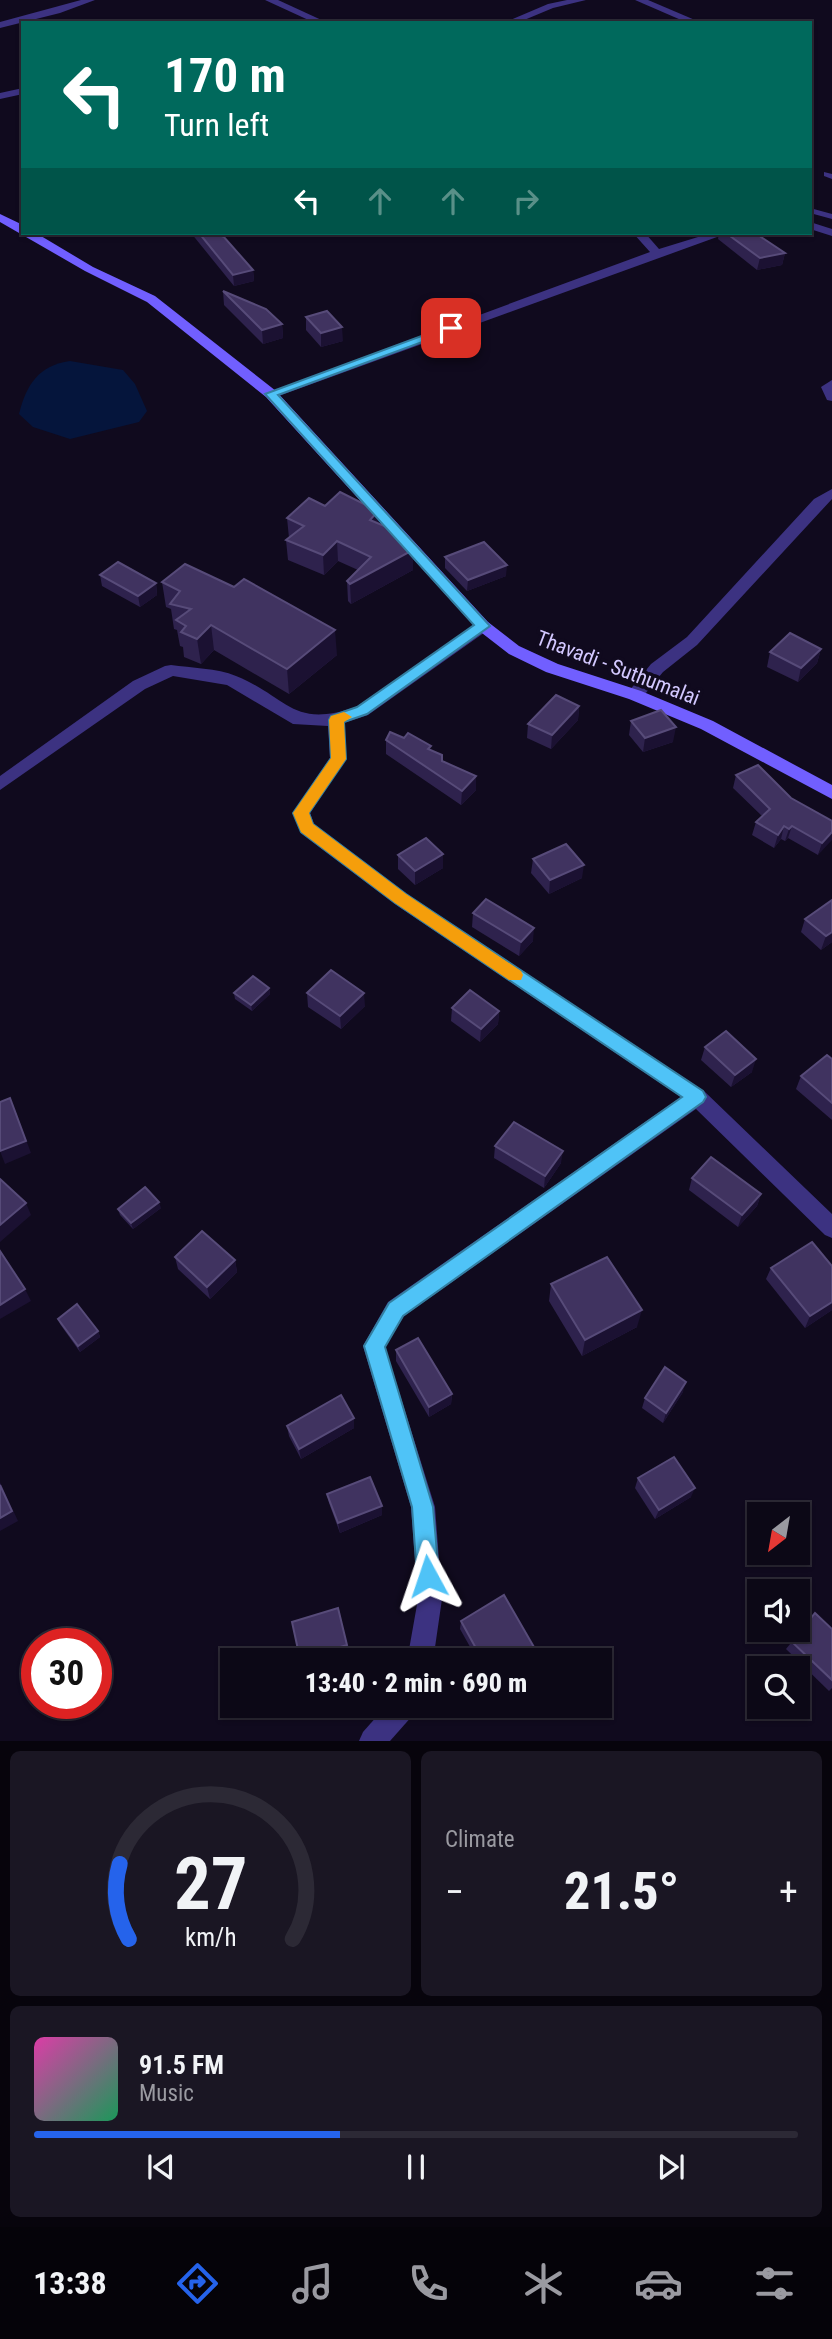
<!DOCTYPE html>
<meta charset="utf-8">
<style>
:root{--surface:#0c0816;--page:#1a1623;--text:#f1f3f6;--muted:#9a9aa1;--line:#2c2935;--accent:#2563eb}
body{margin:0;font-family:"Roboto Condensed",sans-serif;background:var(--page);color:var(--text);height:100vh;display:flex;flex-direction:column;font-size:26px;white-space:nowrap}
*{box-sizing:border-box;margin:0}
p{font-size:23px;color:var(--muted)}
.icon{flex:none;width:38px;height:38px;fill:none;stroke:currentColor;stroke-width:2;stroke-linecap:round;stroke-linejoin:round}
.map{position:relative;height:1741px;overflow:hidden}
.drawer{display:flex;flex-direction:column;gap:10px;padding:10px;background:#07040c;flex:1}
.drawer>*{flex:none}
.banner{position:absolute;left:21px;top:21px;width:791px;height:214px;border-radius:0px;box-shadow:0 2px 5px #0004,0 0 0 2px var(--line);background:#00695c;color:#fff;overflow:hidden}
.needle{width:46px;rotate:211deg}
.buttons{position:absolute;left:747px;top:1502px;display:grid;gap:14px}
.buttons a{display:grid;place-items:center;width:63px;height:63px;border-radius:0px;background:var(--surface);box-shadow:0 2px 5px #0004,0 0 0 2px var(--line);font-size:35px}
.speed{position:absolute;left:21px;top:1628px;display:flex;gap:14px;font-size:35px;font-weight:700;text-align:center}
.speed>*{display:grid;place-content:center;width:91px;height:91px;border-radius:50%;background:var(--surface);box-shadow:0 2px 5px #0004,0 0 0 2px var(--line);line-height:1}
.speed .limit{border:10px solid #d22;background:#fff;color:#111}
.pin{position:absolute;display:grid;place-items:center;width:60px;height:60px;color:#fff;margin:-30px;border-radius:14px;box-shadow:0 4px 10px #0006}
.me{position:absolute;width:77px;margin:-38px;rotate:355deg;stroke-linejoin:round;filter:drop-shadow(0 0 5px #0008)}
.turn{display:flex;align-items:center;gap:24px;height:147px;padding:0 28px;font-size:32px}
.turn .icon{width:91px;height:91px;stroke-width:2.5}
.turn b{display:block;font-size:49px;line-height:60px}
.lanes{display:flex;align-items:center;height:66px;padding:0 28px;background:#0003;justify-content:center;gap:35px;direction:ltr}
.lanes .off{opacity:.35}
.big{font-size:52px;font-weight:800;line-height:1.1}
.drawer .card{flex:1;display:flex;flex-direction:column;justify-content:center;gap:10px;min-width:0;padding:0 24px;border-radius:10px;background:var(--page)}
.drawer .dial{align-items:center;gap:0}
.dial svg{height:182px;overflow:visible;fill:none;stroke:var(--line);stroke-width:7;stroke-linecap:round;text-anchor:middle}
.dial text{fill:var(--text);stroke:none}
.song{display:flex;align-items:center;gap:21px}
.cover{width:84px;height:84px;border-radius:10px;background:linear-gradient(135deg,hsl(320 70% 55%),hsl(150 70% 35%))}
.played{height:7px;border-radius:4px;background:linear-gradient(90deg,var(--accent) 40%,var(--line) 40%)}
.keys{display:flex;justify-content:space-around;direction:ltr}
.heat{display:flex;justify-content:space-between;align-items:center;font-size:38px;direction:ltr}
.drawer .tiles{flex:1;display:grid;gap:10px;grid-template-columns:1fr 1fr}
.card:last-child{grid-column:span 2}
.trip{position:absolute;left:220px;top:1648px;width:392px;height:70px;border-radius:0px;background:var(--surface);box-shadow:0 2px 5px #0004,0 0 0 2px var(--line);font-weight:800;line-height:70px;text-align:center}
.menu{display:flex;height:112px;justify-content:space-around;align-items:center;background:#050309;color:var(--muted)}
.menu .icon{width:49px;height:49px}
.menu .on{color:var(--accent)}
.menu b{font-size:32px;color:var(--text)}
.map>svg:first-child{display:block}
</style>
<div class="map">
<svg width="832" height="1741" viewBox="0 0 832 1741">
<rect width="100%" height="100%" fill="#100a1e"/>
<path fill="#05153c" d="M70,361L123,370L135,384L147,411L139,422L70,439L33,427L19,414C26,385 39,365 70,361Z"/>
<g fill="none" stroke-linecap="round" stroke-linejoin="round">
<g fill="#3c3281" fill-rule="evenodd">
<path d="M824,172L832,174V179L824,176Z"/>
<path d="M810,208L832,214V219L810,213Z"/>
</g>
<g fill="#3c3281" fill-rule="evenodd">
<path d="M81,0H95L60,13L0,28V22Z"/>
<path d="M265,0H278L328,23H315Z"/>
<path d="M567,0H586L553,8L517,23H503L548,4Z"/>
<path d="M635,0H648L702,23H688Z"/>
<path d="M23,88V94L0,99V93Z"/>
<path d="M810,222L832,229V236L810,229Z"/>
<path d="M633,233H645L659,249L711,233H728L276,397H266L265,394L650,252Z"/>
<path d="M832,380V401L827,400L821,387Z"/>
<path d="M832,489V499L697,645L663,672L641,699H629L627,695L629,691L651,664L687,637L814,499Z"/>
<path d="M483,621L488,622L491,626L488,630L368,715L344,723L346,759L310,813L314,824L407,894L704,1091L832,1214V1238L825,1235L696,1109L404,1316L385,1347L435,1507L442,1599L433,1661H407L418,1599L411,1507L363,1346L388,1302L681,1097L395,904L301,833L293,813L330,758L328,726L293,724L227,685L173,676L145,689L0,790V776L133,681L165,666L171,665C191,668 217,668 236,676C288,697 291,729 356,707Z"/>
<path d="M386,1706H417L413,1715L390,1741H359L363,1732Z"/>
</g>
<path fill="#715fff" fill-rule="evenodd" d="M0,214L23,225V233H36L93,267L155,296L276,391L488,622L519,646L558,664L641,691L713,721L832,785V799L701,729L629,699L546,672L509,654L478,630L266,397L147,302L85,271L0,222Z"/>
</g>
<g fill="#2e224d">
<path d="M191,233H215L253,270L254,281L234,286Z"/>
<path d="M719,233H755L785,253L782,265L757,270L718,239Z"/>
<path d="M223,291L282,324L283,338L263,344L224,305Z"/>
<path d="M306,317L343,341L321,347L306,330Z"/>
<path d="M325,506L378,511V523L413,570L351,604L348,601L347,581L358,570L338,561L324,575L288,560L286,540L289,538L287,518Z"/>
<path d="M445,557L506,576L467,591L445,568Z"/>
<path d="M100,575L156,583L157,595L140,607L102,586Z"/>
<path d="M162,582L337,655L289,694L214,650L201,664L184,657L183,647L180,646L177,630L174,629L171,609L166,607Z"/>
<path d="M821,649L817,663L798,682L767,667L770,652Z"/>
<path d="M579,706L578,720L551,749L527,738L528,724Z"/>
<path d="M631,721L673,742L643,752L629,735Z"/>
<path d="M386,740L431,750L442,755V762L476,776V790L461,805L386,754Z"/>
<path d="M736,775L791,798L832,821L818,855L788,838L785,841L781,839L774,848L752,835L756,822L762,816L733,788Z"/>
<path d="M443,854V868L415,885L398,869V855Z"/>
<path d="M533,859L582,878L549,894L531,873Z"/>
<path d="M832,900V942L821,950L801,932L805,919Z"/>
<path d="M473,913L533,941L519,956L472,927Z"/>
<path d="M269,988L270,994L252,1011L235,999L234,993Z"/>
<path d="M307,993L365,1006L341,1029L308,1007Z"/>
<path d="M452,1008L499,1011L498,1024L480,1042L451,1021Z"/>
<path d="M705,1047L752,1072L731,1087L701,1060Z"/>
<path d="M832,1059V1120L796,1089L801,1076Z"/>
<path d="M495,1146L561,1163L544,1188L494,1158Z"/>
<path d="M692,1178L761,1194L757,1206L738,1227L689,1190Z"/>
<path d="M161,1208L133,1229L120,1215L118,1209Z"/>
<path d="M175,1257L235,1260L237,1272L210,1299L178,1269Z"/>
<path d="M832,1266V1310L805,1328L766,1279L771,1268Z"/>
<path d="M551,1284L637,1327L582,1356L549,1301Z"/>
<path d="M58,1319L98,1331L100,1337L80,1352L60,1324Z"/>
<path d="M396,1350L452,1394L451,1404L429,1417L396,1361Z"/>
<path d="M683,1392L663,1423L642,1408L645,1398Z"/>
<path d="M354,1418V1428L301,1459L289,1436L287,1426Z"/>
<path d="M638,1478L691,1497L655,1519L635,1488Z"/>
<path d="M327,1494L382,1506V1515L340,1533L329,1503Z"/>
<path d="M815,1613L832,1629V1688L829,1691L786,1649Z"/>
<path d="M461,1621L542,1661H478L460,1629Z"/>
</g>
<g fill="#1b1132">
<path d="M785,253L782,265L757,270L760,258Z"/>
<path d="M253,270L254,281L234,286L233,275Z"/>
<path d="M282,324L283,338L263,344L262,330Z"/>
<path d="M342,327L343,341L321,347V333Z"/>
<path d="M378,511L379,531L370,520Z"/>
<path d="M337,541L338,561L324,575L323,555Z"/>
<path d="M413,550V570L351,604L350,584Z"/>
<path d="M507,565L506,576L467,591L468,580Z"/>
<path d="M156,583L157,595L140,607L138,596Z"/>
<path d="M211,625L214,650L201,664L197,639Z"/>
<path d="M335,630L337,655L289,694L287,669Z"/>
<path d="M821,649L817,663L798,682L801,668Z"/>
<path d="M579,706L578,720L551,749L552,735Z"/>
<path d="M676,727L673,742L643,752L645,738Z"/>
<path d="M476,776V790L461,805L462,791Z"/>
<path d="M784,826L781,839L774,848L778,835Z"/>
<path d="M792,826L788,838L785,841L789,829Z"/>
<path d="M832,832V840L818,855L822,843Z"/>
<path d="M443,854V868L415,885V871Z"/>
<path d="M584,865L582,878L549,894L550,880Z"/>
<path d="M534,928L533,941L519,956L521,942Z"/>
<path d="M832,932V942L821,950L826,936Z"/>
<path d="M269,988L270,994L252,1011L251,1005Z"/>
<path d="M364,993L365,1006L341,1029L340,1016Z"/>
<path d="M499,1011L498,1024L480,1042L481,1029Z"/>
<path d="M756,1059L752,1072L731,1087L735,1075Z"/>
<path d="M15,1110L31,1153L5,1164L0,1151Z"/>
<path d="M563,1151L561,1163L544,1188L545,1176Z"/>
<path d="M761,1194L757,1206L738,1227L742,1215Z"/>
<path d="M159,1202L161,1208L133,1229L131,1223Z"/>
<path d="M26,1203L31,1215L0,1242V1225Z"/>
<path d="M235,1260L237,1272L210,1299L207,1287Z"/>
<path d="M25,1289L31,1301L0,1319V1305Z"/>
<path d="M832,1302V1310L805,1328L810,1316Z"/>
<path d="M642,1310L637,1327L582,1356L585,1340Z"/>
<path d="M98,1331L100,1337L80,1352L78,1346Z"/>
<path d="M686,1382L683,1392L663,1423L666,1413Z"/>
<path d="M452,1394L451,1404L429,1417V1407Z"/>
<path d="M354,1418V1428L301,1459L299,1449Z"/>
<path d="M0,1482L18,1521L0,1531Z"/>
<path d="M695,1488L691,1497L655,1519L659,1510Z"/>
<path d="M382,1506V1515L340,1533L338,1523Z"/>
<path d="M347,1645L348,1652L321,1661H301L300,1659Z"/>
</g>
<g fill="#403360" stroke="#574b79" stroke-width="2">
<path d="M199,233H215L224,237L253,270L233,275Z"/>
<path d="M726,233H755L785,253L760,258Z"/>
<path d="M223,291L266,309L282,324L262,330Z"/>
<path d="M327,311L342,327L321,333L306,317Z"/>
<path d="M340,492L378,511L370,520L394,530L413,550L350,584L347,581L371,557L337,541L323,555L286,540L304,526L287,518L309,498L325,506Z"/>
<path d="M484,542L507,565L468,580L445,557Z"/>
<path d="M118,562L156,583L138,596L100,575Z"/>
<path d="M185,564L234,587L244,579L335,630L287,669L211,625L197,639L181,632L186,626L176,620L191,609L170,604L180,591L162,582Z"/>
<path d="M790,633L821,649L801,668L770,652Z"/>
<path d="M556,695L579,706L552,735L528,724Z"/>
<path d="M661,710L676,727L645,738L631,721Z"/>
<path d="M390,732L404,738L408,733L431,746L428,749L442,755V761L476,776L462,791L386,740Z"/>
<path d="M758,765L791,798L832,821V832L822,843L792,826L789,829L784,826L778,835L756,822L770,809L736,775Z"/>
<path d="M426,838L443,854L415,871L398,855Z"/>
<path d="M566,844L584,865L550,880L533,859Z"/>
<path d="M486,899L534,928L521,942L473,913Z"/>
<path d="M832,900V932L826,936L805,919Z"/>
<path d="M331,970L364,993L340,1016L307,993Z"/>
<path d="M253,976L269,988L251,1005L234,993Z"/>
<path d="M470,990L499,1011L481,1029L452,1008Z"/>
<path d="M726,1031L756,1059L735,1075L705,1047Z"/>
<path d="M827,1055L832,1059V1103L801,1076Z"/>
<path d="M10,1098L26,1141L0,1151V1102Z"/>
<path d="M514,1122L563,1151L545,1176L495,1146Z"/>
<path d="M711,1157L761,1194L742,1215L692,1178Z"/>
<path d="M0,1179L26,1203L0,1225Z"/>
<path d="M145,1187L159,1202L131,1223L118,1209Z"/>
<path d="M202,1231L235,1260L207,1287L175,1257Z"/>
<path d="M812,1242L832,1266V1302L810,1316L771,1268Z"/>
<path d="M0,1251L25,1289L0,1305Z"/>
<path d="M607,1257L642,1310L585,1340L551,1284Z"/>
<path d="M77,1304L98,1331L78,1346L58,1319Z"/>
<path d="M418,1338L452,1394L429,1407L396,1350Z"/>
<path d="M665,1367L686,1382L666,1413L645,1398Z"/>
<path d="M341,1395L354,1418L299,1449L287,1426Z"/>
<path d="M674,1457L695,1488L659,1510L638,1478Z"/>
<path d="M370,1477L382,1506L338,1523L327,1494Z"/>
<path d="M0,1485L12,1511L0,1518Z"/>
<path d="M504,1595L542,1661H483L461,1621Z"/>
<path d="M338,1608L347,1645L300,1659L292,1622Z"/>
<path d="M815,1613L832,1629V1680L792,1642Z"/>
</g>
<path fill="#4fc3f7" stroke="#337fa1" stroke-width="2" d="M451,325L457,328L455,330L278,395L490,626L367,714L344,722L346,759L309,813L313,824L406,894L703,1091L706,1097L703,1102L403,1316L385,1347L433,1507L439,1576L436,1584L428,1587L421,1584L417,1576L412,1507L364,1346L389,1303L682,1097L395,903L301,832L293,813L331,758L329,720L331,716L357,707L474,625L265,394Z"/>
<path fill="#f59e0b" d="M344,712L352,717L344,722L346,759L309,813L313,824L406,894L521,971L523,975L521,980H509L395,903L301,832L293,813L331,758L329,720L331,716Z"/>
<g text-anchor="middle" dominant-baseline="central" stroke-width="7" stroke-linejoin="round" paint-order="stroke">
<g font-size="21" fill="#d3c8ff" stroke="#100a1e">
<text transform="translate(618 668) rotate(21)">Thavadi - Suthumalai</text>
</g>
</g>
</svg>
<div class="buttons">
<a><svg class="needle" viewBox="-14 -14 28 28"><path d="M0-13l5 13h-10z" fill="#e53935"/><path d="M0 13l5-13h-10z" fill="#9a9aa1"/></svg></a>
<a><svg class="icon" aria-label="sound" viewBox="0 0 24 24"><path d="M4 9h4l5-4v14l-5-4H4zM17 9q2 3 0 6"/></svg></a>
<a><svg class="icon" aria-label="search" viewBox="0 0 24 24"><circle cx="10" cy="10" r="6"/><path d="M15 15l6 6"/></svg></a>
</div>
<div class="speed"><div class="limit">30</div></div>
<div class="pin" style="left:451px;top:328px;background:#d93025"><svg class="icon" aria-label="arrive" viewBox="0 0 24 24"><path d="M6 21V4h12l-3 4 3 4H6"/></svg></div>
<svg class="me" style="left:428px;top:1576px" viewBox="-20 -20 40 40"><path d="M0-17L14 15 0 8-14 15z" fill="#4fc3f7" stroke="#fff" stroke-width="4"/></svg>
<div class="trip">13:40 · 2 min · 690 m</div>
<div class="banner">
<div class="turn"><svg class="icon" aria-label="left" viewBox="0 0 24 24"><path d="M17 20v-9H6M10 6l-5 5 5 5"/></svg><div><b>170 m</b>Turn left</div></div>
<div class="lanes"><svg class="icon" aria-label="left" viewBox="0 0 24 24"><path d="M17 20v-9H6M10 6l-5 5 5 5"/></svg><svg class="icon off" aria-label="ahead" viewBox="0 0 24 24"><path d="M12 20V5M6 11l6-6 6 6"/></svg><svg class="icon off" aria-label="ahead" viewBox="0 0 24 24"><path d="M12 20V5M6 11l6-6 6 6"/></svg><svg class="icon off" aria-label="right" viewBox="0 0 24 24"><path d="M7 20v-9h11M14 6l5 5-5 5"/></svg></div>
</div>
</div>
<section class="drawer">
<div class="tiles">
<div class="card dial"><svg viewBox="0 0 100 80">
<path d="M14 69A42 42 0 1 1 86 69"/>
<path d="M14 69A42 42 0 0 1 10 36" stroke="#2563eb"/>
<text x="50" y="56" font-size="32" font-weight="700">27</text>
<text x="50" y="72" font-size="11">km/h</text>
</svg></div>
<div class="card"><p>Climate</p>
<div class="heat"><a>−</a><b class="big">21.5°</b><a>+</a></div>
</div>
<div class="card">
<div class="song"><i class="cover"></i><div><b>91.5 FM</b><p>Music</p></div></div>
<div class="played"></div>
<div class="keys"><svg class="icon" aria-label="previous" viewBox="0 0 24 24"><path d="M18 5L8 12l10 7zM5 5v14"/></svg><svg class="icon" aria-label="pause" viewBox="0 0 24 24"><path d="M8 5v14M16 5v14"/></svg><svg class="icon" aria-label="next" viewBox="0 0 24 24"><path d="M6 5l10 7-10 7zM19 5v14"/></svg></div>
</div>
</div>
</section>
<nav class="menu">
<b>13:38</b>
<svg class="icon on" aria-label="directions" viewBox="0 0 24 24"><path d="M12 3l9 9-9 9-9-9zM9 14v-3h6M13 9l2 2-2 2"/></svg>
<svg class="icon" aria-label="music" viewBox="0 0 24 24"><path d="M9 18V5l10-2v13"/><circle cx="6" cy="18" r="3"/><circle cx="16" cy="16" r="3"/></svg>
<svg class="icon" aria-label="phone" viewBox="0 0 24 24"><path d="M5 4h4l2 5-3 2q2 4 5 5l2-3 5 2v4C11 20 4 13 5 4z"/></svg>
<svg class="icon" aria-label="climate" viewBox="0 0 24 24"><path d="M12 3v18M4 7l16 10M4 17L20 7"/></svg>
<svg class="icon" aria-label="car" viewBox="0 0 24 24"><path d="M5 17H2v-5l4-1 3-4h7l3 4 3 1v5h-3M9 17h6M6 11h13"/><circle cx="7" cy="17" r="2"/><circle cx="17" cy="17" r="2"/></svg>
<svg class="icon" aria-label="filters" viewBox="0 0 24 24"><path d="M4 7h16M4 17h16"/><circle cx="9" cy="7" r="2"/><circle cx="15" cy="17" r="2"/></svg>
</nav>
